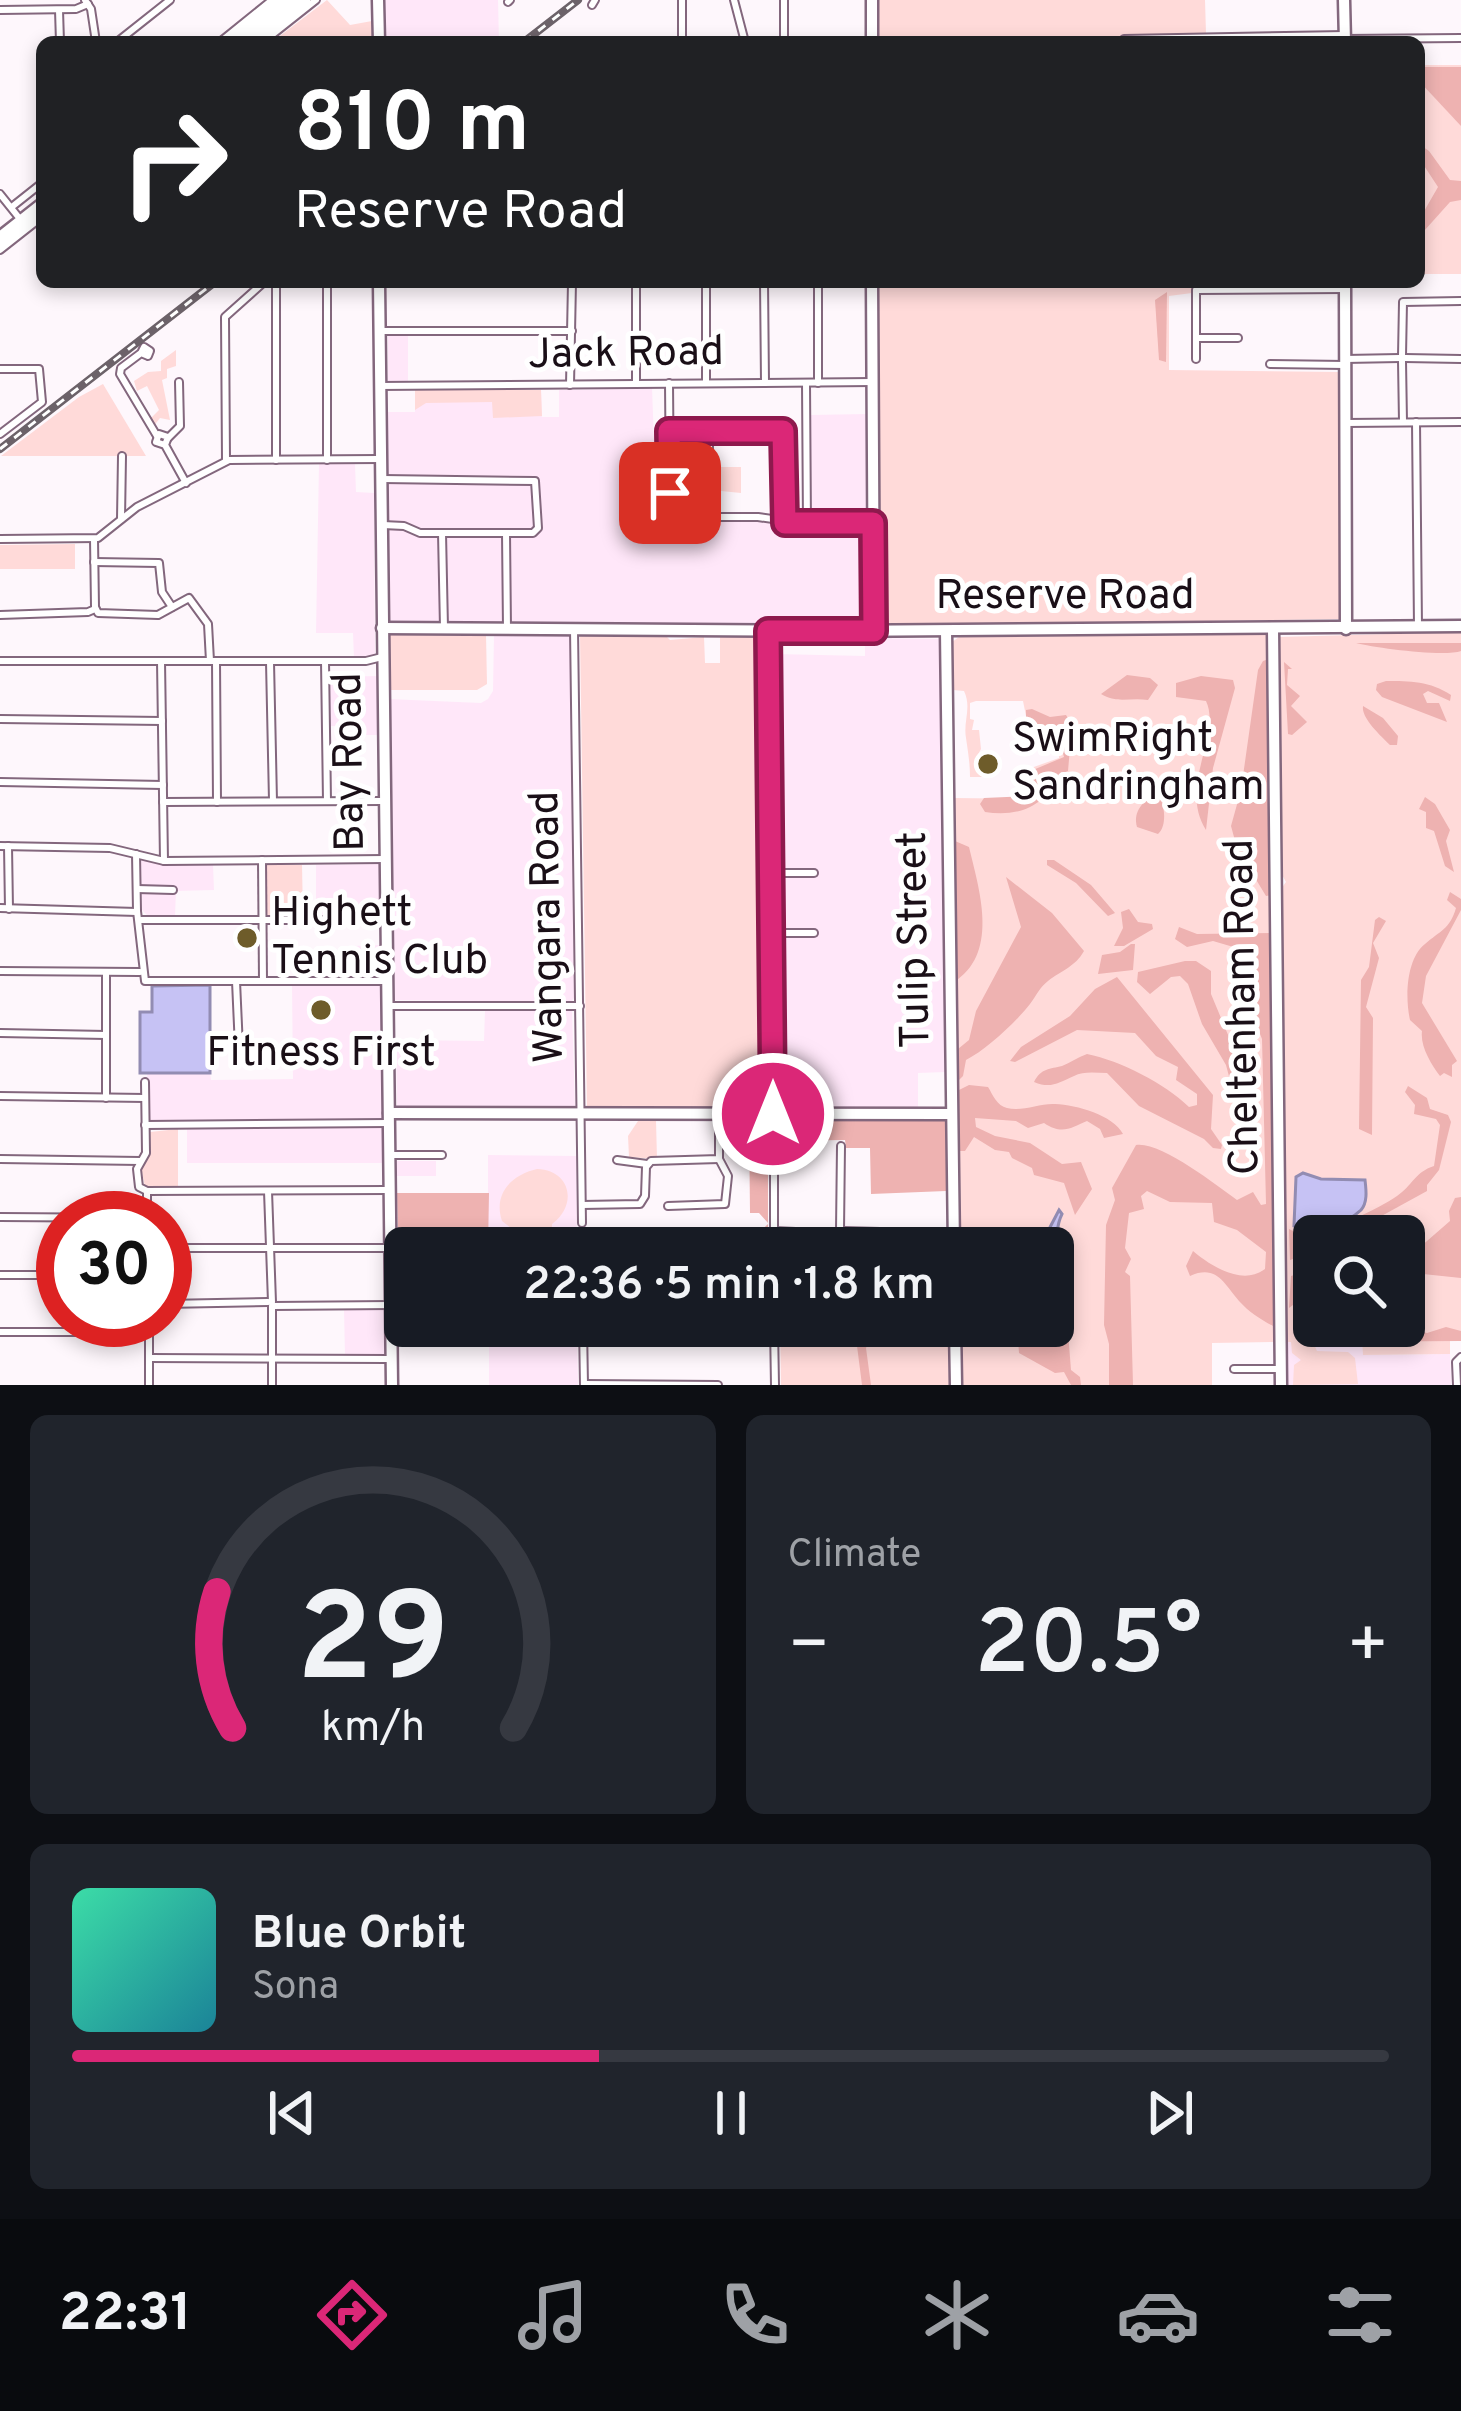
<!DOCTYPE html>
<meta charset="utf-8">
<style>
:root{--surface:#171b24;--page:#20242c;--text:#f1f3f6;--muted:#9ea1a6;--line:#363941;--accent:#db2777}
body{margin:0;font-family:Overpass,sans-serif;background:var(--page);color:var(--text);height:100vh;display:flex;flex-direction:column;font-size:45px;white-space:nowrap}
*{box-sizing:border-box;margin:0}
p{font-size:39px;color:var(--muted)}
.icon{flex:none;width:66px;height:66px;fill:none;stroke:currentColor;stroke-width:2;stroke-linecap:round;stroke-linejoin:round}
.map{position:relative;height:1385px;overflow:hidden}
.panel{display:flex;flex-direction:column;gap:30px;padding:30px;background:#0d0f14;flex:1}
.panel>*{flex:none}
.guide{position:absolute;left:36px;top:36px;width:1389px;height:252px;border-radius:18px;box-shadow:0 6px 18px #0003;background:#202124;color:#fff;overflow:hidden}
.controls{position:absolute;left:1293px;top:1215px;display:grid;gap:24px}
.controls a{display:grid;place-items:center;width:132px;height:132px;border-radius:18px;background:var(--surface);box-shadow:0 6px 18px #0003;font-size:60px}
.speed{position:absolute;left:36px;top:1191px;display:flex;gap:24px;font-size:60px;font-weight:700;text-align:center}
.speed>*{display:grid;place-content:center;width:156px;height:156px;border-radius:50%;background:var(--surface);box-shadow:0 6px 18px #0003;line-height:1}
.speed .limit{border:18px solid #d22;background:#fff;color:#111}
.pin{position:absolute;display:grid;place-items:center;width:102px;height:102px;color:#fff;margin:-51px;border-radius:24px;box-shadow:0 6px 18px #0006}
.me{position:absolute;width:132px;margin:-66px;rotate:0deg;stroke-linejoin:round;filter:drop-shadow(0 0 9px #0008)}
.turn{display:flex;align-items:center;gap:42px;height:252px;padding:0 60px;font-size:54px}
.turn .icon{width:156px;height:156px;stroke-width:2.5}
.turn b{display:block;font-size:84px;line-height:102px}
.big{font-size:90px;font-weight:600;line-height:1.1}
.panel .widget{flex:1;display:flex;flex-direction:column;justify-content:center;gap:18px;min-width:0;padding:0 42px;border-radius:18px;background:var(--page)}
.panel .dial{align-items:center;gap:0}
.dial svg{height:312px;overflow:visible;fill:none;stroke:var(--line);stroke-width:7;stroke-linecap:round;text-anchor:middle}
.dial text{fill:var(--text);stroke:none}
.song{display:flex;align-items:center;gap:36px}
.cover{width:144px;height:144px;border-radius:18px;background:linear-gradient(135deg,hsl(160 70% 55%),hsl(190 70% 35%))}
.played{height:12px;border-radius:6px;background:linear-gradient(90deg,var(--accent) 40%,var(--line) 40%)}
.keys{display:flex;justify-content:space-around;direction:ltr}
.heat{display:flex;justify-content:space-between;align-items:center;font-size:66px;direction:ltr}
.panel .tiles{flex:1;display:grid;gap:30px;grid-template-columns:1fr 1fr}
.widget:last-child{grid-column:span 2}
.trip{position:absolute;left:384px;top:1227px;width:690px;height:120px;border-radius:18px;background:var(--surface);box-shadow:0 6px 18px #0003;font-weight:600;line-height:120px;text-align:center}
.dock{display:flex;height:192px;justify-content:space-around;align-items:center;background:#090b0e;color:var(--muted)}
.dock .icon{width:84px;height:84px}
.dock .current{color:var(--accent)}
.dock b{font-size:54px;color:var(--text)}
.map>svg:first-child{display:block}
</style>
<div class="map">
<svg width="1461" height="1385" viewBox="0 0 1461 1385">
<rect width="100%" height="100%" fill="#fef7fc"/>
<g fill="#ffe7f9">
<path d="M384,0H498L499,42H385Z"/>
<rect x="388" y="336" width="20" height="45"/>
<path d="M652,388L657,521L758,520L810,529L811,415L867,414L868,626L388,621L385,412H415V390H541L542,417H559V390Z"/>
<path d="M319,464H355L356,492L374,493L375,657L354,658L353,633H316Z"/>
<path d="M494,635L570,636L574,998L571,1002L395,1000L388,699L481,703L488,699L493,691Z"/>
<path d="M865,638L940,639L945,1072L918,1073V1109L779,1108L775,654L865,656Z"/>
<path d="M378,676L379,735H354V726H329V677Z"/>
<path d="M141,860L162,865H213L214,890L176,891L175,916H148L142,910Z"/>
<path d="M380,864V916H316V865Z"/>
<path d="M380,945L379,976H354L353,946Z"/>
<path d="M292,985H383V1119L150,1120L147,1073H210L211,1080L293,1079Z"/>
<path d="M485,1011H572L575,1107L397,1108L396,1040L484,1041Z"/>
<path d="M383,1125V1163H187V1129Z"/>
<path d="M488,1155L576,1156L577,1248H488Z"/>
<rect x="397" y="1161" width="39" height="15"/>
<path d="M386,1309V1354L345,1355L344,1310Z"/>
<path d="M489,1326H577L578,1385H489Z"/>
<path d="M1287,1342H1362L1363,1355L1450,1354L1451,1385H1287Z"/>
</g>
<g fill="#ffdad9" fill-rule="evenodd">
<path d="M327,0L350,25L372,21V42H272Z"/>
<path d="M878,0H1205L1206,33L1128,35L1129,42H878Z"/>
<rect x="1419" y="65" width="42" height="209"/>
<path d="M878,282H1237L1195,286L1192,293L1169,296V370L1340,372L1339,619L880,626Z"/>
<path d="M176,350V366L167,369V378L162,380L170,420L160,418L153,427L149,420L159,410L147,386L137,391L134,381L148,372L161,371V361Z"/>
<path d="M103,384L146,456H1L79,397Z"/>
<path d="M415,390H541L542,416L493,418L492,402L426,403L415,410Z"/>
<path d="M713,467H741V493L711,490Z"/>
<path d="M75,544V569H0V545Z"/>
<path d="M1461,632V1340H1450V1354L1363,1355L1362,1342H1313L1317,1351L1348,1352L1355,1358L1358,1384L1293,1385L1294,1365L1301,1360L1292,1353L1291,1342H1287L1281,889L1286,882L1281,873L1279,637ZM1314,1236H1404V1326H1314Z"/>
<path d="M1266,634L1275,1342L1212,1343V1385H961L960,1326H1053V1248H958L954,798L1030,799L1031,768L1059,758L1058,736L1028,726L1023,701H976L970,703V719L974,720L972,730H979L981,749L975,760L981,761L982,777H970C970,763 968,752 966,738C963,721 972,708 964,691L953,690L952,642L959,637Z"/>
<path d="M390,635H486L487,684L477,690H389Z"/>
<path d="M580,635L666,636L670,640L704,637L705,663H720V637H763L768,1108H587Z"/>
<path d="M266,865H302L303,916H267Z"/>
<path d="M638,1121H656L657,1159L629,1157L628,1136Z"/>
<path d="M178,1129V1187H145L141,1167L150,1156V1132Z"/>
<path d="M537,1169C571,1170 578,1205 552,1224V1235L524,1238L502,1221C493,1194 511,1175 537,1169Z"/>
<path d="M780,1326H948L949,1385H781Z"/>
</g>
<g fill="#eeb2b1">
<path d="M1419,67H1461V126L1419,81Z"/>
<path d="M1419,144L1429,151L1450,180L1461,181V200L1450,202L1424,231L1419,228V220L1438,187L1419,158Z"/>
<path d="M1167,292L1166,362L1159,360L1155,300Z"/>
<path d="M1356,643H1461V651C1444,657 1375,648 1356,643Z"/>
<path d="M1269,659L1272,895L1266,896L1237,848L1231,826L1241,790L1258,670L1263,661Z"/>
<path d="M1284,662L1292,669H1288L1287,685L1300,696L1291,706L1307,722L1292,735L1288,734Z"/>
<path d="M1127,675L1150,678L1158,685L1148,700C1130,697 1117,704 1101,694Z"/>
<path d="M1201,676L1233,680L1235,688L1213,768L1206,830C1178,786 1222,735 1206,701L1176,697V683Z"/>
<path d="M1386,681C1410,681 1430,681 1451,695L1450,701L1428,691L1423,694L1427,703H1439L1447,722L1382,697L1376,690L1377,684Z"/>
<path d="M1363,706L1383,718L1398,736L1397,745H1390C1381,736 1361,718 1363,706Z"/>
<path d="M1032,709L1050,717L1066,715L1072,725L1068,771L1042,781V799C1026,813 1006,815 985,812L980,804L984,798L1028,796L1033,770L1064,757L1057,731L1032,725L1026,719V710Z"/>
<path d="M1151,796H1159C1165,806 1167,826 1158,834L1137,827C1133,813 1141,804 1151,796Z"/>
<path d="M1425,797L1435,804L1450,830L1446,841L1454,872L1445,866L1434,831L1426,828V812L1419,809Z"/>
<path d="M955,841L969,847C979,889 999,950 957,980Z"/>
<path d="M1047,860H1054L1091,885L1115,913L1108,916L1076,883L1047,865Z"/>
<path d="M1006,877L1052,913L1084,951C1075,967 1062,970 1048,981C1040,987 1036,996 1030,1004C1016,1022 986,1050 966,1060L963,1076L959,1080L958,1049L969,1040L976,1011L1021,927Z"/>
<path d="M1450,892L1461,899V910L1426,976L1422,1003L1457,1061L1452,1065V1077L1444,1073L1440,1076C1431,1064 1420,1046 1422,1031L1410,1020C1405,998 1406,959 1425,944C1440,931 1450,929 1456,908L1447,900Z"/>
<path d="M1129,909L1138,922L1152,924L1153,929L1124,946H1114L1123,928L1121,912Z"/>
<path d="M1379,917L1386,921L1373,943L1379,958L1366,1007L1373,1018L1372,1135L1359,1129L1361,980L1369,967L1375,920Z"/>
<path d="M1179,927L1197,934L1273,933V1326C1260,1319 1249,1312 1239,1301C1224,1284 1217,1264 1190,1276L1186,1266L1193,1251C1212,1267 1243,1286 1265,1269L1266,1252L1237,1230L1214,1222L1212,1203L1170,1202L1147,1191L1141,1196L1144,1209L1129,1213L1125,1248L1131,1259L1125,1272L1130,1276L1133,1385H1109V1344L1104,1325L1106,1225L1115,1200L1112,1188L1136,1145C1160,1141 1215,1184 1237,1200L1253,1192L1261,1205L1266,1204L1262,1039L1244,994L1253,964L1247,951L1213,941L1187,947L1175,939Z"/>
<path d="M1131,944H1135L1133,970L1098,974L1102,955L1120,952Z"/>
<path d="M1185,961H1196L1211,971V994L1236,1054L1246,1121L1239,1114L1226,1065L1202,1024L1188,984L1180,976L1171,977L1150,994L1137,982L1138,972Z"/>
<path d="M1117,977L1213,1095L1211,1129L1222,1145L1221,1149L1213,1148L1204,1139L1139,1106L1107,1073C1096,1073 1083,1071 1074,1076C1058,1083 1051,1089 1034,1082C1041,1068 1050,1069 1062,1066C1070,1063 1078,1057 1087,1054C1121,1061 1164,1083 1189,1107L1197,1105V1094L1176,1080L1178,1067L1156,1056L1135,1033L1077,1030L1015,1062L1010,1061L1021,1047L1070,1016L1095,989Z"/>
<path d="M969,1085L988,1087C993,1095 997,1106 1007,1108C1022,1112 1040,1103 1055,1104C1077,1105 1113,1115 1123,1134L1104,1138L1100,1129L1087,1121C1071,1128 1062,1135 1044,1123L1028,1128L1016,1121L975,1118L976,1127L995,1136L1030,1143L1062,1164L1081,1162L1092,1189L1075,1215L1064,1183L1034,1175L1032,1168L1012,1158L1009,1152L995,1150L974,1137L965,1151H957L955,1092Z"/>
<path d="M1408,1086L1427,1098L1430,1109L1448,1115L1451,1122L1439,1170L1427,1185V1191L1345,1236H1314V1252L1290,1260L1289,1229C1311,1242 1375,1211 1397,1196C1412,1186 1415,1172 1434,1166L1440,1125L1436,1119L1414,1114L1415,1105L1405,1092Z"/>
<path d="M749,1120H946V1191L871,1194L870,1148H846L845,1140L768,1141V1223L759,1213H750Z"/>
<path d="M397,1193H489L488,1248H405V1277H399Z"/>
<path d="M1461,1197V1278L1404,1272V1261L1450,1221L1449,1211L1455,1198Z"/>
<path d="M768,1224V1248L588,1247L589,1242H609V1230L657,1229L658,1243L721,1239L747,1244Z"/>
<path d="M1314,1269V1289L1289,1308L1291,1276Z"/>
<path d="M1066,1307L1071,1370L1080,1377L1081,1385H1071L1064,1372L1055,1373L1019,1353L1017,1326H1053V1311Z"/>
<path d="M846,1326H876L866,1348L871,1385H862L856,1338Z"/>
<path d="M1325,1326H1399L1427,1333L1446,1327L1461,1331V1341L1309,1342L1314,1331Z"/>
</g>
<g fill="#c6c2f4" stroke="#928cb2" stroke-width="3">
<path d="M210,985V1073H140V1012H152V986Z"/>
<path d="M1303,1173L1321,1179L1365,1180C1366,1189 1368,1202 1361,1210C1347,1224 1312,1232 1294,1226L1296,1177Z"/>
<path d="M1059,1210L1062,1214C1053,1232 1059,1255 1056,1276L1070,1287V1299L1053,1307L1055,1261L1047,1233Z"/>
</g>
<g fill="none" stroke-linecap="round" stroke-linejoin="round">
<g stroke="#83677d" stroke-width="10">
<g id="street">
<path d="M85,0L91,9L96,42"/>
<path d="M682,0V42"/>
<path d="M734,0L745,42"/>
<path d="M508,2L510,0"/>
<path d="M592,5L595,0"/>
<path d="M0,10L76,9L88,4"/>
<path d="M59,10L60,42"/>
<path d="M1124,39L1345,35"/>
<path d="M1345,39L1461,38"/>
<path d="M117,42L170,0"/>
<path d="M220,42L272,0"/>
<path d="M263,42L316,0"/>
<path d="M784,42V0"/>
<path d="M0,194L20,219"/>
<path d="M13,206L42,183"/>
<path d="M0,250L42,217"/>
<path d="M276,282V460"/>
<path d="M327,282V460"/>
<path d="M636,282V384"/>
<path d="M706,282V383"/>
<path d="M764,282L765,383"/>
<path d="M818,282V383"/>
<path d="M379,331H572"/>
<path d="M1196,338H1238"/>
<path d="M141,353L144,347L150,351L148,356L141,353L121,368L120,374L157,436"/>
<path d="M1402,356L1403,302L1461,301"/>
<path d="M1405,358L1461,359"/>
<path d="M1196,359V290L1345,289"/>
<path d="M1345,359L1400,358"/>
<path d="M1402,361L1403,422"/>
<path d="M1270,364L1345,365"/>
<path d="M0,369H39L42,402L0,434"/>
<path d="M669,383L670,495"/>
<path d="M806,383L807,524L872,523"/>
<path d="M570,385L572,282"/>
<path d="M379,386L873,382"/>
<path d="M1416,422L1418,627"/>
<path d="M1345,423L1461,422"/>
<path d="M669,431L785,433L786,523"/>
<path d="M168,438L180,426L179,382"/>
<path d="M165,445L168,437L159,434L156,442L165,445L186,483"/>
<path d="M226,460L225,317L264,282"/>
<path d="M709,496V433"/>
<path d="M658,517H758L807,524"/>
<path d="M121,519L122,456"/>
<path d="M383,525L404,526L420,533H533L538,528L535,481L383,479"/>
<path d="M442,533L444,628"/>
<path d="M506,533L507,629"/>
<path d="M0,539L98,538L137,507L229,460L380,459"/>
<path d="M94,539L95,607L98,613L158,615L189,598L208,624L210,661"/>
<path d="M94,562L159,563L162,592L172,607"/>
<path d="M0,615L88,612L95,609"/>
<path d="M574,629L582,1223"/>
<path d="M768,631L773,1113"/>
<path d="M0,661H366L382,657"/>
<path d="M161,661L164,861"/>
<path d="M216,661L217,802"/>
<path d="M325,661L327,801"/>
<path d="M270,662L273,801"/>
<path d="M0,719L162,721"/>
<path d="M0,782L163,785"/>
<path d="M163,802L384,801"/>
<path d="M0,846L110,848L164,861L385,859"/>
<path d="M8,846L9,909"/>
<path d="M136,854L137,911L145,981H388"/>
<path d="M262,860L263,981"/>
<path d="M771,873H814"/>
<path d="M137,889L173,890"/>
<path d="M0,908L137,912"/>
<path d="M141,920H386"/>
<path d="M771,933H814"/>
<path d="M0,971L140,972"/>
<path d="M106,972V1098"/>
<path d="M236,981L239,1048"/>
<path d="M388,1006H580"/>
<path d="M0,1033L106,1035"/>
<path d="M145,1082L146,1153L137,1169L139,1187L147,1191V1218"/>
<path d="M0,1096L145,1098"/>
<path d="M145,1125L388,1123"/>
<path d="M774,1147V1248"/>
<path d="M389,1155H442"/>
<path d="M0,1159L140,1161"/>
<path d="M617,1160L647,1164"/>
<path d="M147,1191L389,1190"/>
<path d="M268,1191L272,1302"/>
<path d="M582,1205L640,1204L645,1196L646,1167L651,1161L719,1159V1114"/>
<path d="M668,1206L725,1204L728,1176L719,1159"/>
<path d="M0,1217L147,1218"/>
<path d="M840,1230L841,1146"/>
<path d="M774,1231L839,1234"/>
<path d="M843,1231L954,1234"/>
<path d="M165,1248H389"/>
<path d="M0,1275H63"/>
<path d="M165,1304L268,1302"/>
<path d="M273,1306L391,1305"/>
<path d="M583,1326L584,1385"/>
<path d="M774,1326L775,1385"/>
<path d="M0,1332H149"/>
<path d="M149,1358L389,1359"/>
<path d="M1234,1369H1281"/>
<path d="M584,1384L718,1385"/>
<path d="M149,1385V1320"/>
<path d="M272,1385V1306"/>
<path d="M1457,1385L1456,1362L1461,1357"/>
</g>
</g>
<g stroke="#83677d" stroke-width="15">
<g id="secondary">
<path d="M378,0L379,42"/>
<path d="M1344,0L1345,42"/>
<path d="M872,42V0"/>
<path d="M379,282L392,1385"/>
<path d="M872,282L874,631"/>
<path d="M1345,282L1346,629"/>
<path d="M382,628L834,631L1461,626"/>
<path d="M1273,629L1281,1385"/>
<path d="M946,631L954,1248"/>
<path d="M389,1113L951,1114"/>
<path d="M955,1326L956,1385"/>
</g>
</g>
<g stroke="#83677d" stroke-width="20">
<g id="highway">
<path d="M232,42L285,0"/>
<path d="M249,42L303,0"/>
<path d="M0,240L42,207"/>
</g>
</g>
<use href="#street" stroke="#fff" stroke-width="6"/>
<use href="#secondary" stroke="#fff" stroke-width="10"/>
<use href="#highway" stroke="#fff" stroke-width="15"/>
<g stroke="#6c6269" stroke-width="8">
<g id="rail">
<path d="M524,42L578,0"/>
<path d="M0,449L215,282"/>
</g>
</g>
<use href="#rail" stroke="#fff" stroke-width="3" stroke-dasharray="9" stroke-linecap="butt"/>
</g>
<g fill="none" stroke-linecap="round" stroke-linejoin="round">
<g stroke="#8e194d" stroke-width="30">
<path id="route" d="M670,493L669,431H783L785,523H873L874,631H768L773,1114"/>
</g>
<use href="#route" stroke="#db2777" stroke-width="21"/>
</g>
<g fill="#6e5c2a" stroke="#fff" stroke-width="4.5">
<circle cx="988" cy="764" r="12"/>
<circle cx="247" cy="938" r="12"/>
<circle cx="321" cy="1010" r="12"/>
</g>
<g text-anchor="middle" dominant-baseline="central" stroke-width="10" stroke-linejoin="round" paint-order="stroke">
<g font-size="42" fill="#1a0f17" stroke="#fff">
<text transform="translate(626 355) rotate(-1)">Jack Road</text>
<text x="1065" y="597">Reserve Road</text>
<text transform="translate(351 762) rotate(-91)">Bay Road</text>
<text transform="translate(549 927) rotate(-91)">Wangara Road</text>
<text transform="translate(916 940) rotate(-91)">Tulip Street</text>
<text transform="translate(1244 1007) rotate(-91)">Cheltenham Road</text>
</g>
<g font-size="42" fill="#1a0f17" stroke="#fff" text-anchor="start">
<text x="1012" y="740">SwimRight<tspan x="1012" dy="48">Sandringham</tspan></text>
<text x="271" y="914">Highett<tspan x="271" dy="48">Tennis Club</tspan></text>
<text x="321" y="1054" text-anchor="middle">Fitness First</text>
</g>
</g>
</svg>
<div class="controls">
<a><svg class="icon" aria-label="search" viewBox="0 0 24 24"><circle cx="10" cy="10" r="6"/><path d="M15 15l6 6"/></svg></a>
</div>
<div class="speed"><div class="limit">30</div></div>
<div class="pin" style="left:670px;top:493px;background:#d93025"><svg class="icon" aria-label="arrive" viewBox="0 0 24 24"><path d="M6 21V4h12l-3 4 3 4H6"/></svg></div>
<svg class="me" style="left:773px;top:1114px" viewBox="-20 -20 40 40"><circle r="17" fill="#db2777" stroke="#fff" stroke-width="3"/><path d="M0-11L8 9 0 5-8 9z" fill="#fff"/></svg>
<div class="trip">22:36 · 5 min · 1.8 km</div>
<div class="guide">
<div class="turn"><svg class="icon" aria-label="right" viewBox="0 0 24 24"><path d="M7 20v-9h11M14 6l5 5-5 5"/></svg><div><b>810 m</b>Reserve Road</div></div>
</div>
</div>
<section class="panel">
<div class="tiles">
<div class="widget dial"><svg viewBox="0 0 100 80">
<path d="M14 69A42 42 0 1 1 86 69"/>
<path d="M14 69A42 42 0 0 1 10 34" stroke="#db2777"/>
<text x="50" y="56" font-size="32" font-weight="700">29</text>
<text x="50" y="72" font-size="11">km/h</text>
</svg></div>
<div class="widget"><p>Climate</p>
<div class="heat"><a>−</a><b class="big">20.5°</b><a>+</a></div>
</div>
<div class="widget">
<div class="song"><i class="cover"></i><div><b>Blue Orbit</b><p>Sona</p></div></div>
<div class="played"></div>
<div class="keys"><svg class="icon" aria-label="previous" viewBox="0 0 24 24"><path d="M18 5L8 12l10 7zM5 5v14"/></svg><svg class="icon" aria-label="pause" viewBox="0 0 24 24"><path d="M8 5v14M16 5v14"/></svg><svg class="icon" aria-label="next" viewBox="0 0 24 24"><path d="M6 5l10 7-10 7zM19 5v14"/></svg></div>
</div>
</div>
</section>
<nav class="dock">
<b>22:31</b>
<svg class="icon current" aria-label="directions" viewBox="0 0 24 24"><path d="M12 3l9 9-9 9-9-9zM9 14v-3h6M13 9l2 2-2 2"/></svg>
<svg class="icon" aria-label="music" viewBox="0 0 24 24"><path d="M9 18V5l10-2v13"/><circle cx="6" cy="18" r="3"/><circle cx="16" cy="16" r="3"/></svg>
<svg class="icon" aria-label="phone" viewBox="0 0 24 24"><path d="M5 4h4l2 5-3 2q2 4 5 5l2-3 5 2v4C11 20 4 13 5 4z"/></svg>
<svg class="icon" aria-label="climate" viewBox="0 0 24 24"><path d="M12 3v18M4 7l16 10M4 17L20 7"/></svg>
<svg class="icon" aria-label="car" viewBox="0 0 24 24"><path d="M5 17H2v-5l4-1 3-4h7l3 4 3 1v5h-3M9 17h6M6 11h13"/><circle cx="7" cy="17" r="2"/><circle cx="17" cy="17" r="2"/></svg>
<svg class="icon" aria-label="filters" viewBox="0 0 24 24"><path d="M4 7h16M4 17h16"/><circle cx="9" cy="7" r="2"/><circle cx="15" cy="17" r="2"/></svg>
</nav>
